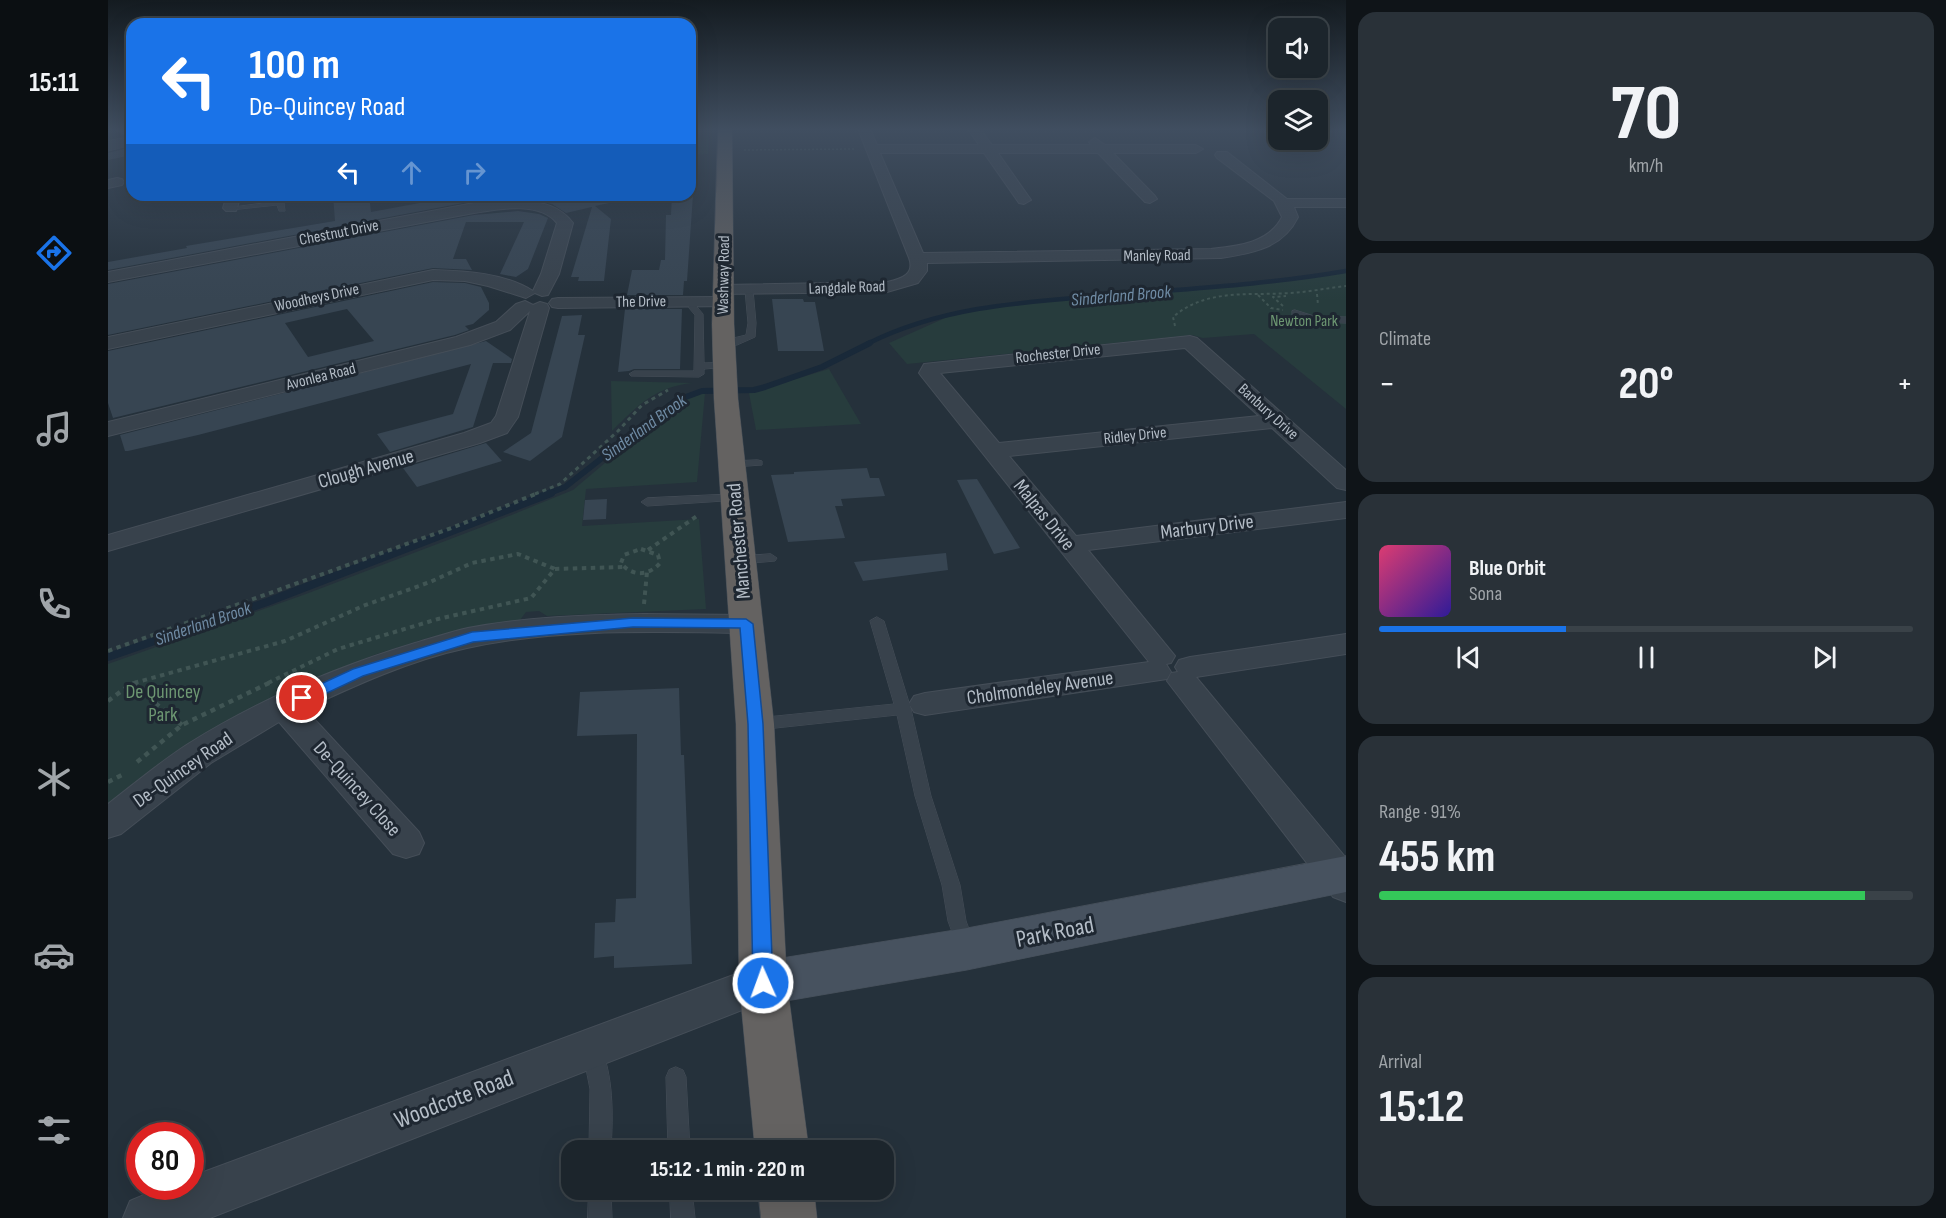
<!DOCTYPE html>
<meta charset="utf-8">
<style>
:root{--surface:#1c252c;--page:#293138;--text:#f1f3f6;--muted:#a0a5a9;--line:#3a4248;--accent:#1a73e8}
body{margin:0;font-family:"Sofia Sans Condensed",sans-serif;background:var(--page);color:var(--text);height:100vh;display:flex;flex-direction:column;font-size:22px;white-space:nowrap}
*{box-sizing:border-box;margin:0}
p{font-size:20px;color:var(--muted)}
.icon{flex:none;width:33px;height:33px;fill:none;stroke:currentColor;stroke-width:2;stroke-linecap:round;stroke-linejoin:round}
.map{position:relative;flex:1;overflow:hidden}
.sheet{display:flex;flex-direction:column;gap:12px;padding:12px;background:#0f1418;width:600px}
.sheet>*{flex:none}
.hud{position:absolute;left:18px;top:18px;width:570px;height:183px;border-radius:18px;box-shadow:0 6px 24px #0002,0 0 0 2px var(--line);background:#1a73e8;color:#fff;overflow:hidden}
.controls{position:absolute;left:1160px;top:18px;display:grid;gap:12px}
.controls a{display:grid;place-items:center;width:60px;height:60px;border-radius:12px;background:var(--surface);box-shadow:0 6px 24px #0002,0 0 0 2px var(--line);font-size:30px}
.speed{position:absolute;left:18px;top:1122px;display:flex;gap:12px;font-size:30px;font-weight:700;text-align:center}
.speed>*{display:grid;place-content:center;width:78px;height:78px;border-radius:50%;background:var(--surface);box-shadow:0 6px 24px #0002,0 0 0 2px var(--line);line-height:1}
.speed .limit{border:9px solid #d22;background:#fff;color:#111}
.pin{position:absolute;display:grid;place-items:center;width:51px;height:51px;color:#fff;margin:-26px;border:3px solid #fff;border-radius:50%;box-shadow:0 2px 6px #0007}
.me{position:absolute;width:66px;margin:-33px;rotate:358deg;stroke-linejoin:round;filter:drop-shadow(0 0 4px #0008)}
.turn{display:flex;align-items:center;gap:21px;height:126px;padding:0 24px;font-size:27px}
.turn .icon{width:78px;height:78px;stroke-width:2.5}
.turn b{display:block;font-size:42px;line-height:51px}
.lanes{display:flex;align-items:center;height:57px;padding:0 24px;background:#0003;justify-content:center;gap:30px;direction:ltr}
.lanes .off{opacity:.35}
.big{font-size:45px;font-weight:700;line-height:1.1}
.sheet .widget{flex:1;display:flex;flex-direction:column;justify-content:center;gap:9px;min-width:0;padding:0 21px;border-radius:18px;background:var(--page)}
.sheet .dial{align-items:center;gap:0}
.dial b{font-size:78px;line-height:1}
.song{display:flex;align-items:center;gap:18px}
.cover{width:72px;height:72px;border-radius:9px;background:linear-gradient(135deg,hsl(340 70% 55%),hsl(250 70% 35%))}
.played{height:6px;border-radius:3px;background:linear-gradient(90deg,var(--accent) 35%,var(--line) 35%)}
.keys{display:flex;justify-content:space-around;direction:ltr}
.heat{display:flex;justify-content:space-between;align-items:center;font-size:33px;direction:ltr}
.charge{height:9px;border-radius:4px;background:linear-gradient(90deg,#34c759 91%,var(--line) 0)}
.trip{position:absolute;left:453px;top:1140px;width:333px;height:60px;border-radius:18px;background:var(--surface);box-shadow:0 6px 24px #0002,0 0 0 2px var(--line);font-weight:700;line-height:60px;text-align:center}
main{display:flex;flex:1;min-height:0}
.dock{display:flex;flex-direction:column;width:108px;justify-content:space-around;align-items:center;background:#0b0f12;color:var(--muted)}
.dock .icon{width:42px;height:42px}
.dock .on{color:var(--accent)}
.dock b{font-size:27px;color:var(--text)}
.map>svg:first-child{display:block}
</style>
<main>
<nav class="dock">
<b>15:11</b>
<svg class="icon on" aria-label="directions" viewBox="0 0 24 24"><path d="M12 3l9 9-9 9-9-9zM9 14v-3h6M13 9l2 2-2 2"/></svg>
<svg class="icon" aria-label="music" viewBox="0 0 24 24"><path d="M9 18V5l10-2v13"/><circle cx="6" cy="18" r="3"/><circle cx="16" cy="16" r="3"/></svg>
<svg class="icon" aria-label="phone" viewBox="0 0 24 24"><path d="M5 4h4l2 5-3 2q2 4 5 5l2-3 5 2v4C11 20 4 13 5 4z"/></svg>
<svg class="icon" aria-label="climate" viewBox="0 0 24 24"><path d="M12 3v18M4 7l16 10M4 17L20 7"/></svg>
<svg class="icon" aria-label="car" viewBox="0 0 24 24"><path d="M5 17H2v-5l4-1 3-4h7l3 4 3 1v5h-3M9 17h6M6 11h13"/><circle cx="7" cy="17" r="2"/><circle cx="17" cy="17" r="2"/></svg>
<svg class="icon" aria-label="filters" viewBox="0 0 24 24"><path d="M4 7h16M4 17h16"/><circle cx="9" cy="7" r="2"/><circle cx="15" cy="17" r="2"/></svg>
</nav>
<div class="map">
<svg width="1238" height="1218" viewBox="0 0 1238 1218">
<rect width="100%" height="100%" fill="#25313b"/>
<g fill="#273c3d">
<path d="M582,129H602L600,154L582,155Z"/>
<path d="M1238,271V409L1146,334L1095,338L1084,335L799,364L781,343L855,310L951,299L1185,280Z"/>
<path d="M721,369L753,424L648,430L641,393Z"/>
<path d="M503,381L585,383C548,386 529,406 504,431Z"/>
<path d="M597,393L589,482L478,489L474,526L591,519L598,609L439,616L431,611L418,612L412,620L323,637L266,655L208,680L0,813V664L198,594L374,527L465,490L568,403L587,394Z"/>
</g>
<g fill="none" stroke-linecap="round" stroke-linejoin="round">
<path stroke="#192939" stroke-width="4.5" d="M759,344C832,307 913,302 993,296C1075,289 1157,285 1238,271"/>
<path stroke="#192939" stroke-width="6" d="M439,494L457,487L567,401L594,391L646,390L657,387L714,367L762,343"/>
<path stroke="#192939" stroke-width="8" d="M0,657L159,602L443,493"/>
</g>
<g fill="#374552" fill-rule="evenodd">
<path d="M24,147V155L0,160V153Z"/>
<path d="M225,195H261L263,212L355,195H500L501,203L487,206L503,219L496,281H470L471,277H463L484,207L458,213L444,204L415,198L366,201L0,270V262L79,248L78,246L227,221Z"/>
<path d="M564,195H585L579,281H576L575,295H519L524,270H551L553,260H557L558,215H563Z"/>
<path d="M410,211L431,214L440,218L420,269L408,277L392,274L416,222H358L345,259H358L364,270L325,268L0,335V284L366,215Z"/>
<path d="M325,282L357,283L373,287L381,303V310L365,324L357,326L361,330L347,335L5,418L0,403V351ZM239,309L266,341L200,357L177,323Z"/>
<path d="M664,299H695L696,302H707L716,351H670Z"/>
<path d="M517,309H574L572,369H526L521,371L510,372Z"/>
<path d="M474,315L470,335H477L454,437L422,461L395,452L423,433L454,316Z"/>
<path d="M378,341L404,359L403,363H385L365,427L282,452L269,434L345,414L363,364L90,435L20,451H17L12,435Z"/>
<path d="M378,443L394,461L309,487L295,468Z"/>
<path d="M759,468L762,478H771L777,496L733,499L735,506H727L737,538L680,542L663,475L686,474V472Z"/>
<path d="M869,479L912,548L886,554L849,480Z"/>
<path d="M499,499L498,519L475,520L477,500Z"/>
<path d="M838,553L840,570L755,581L746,562Z"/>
<path d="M571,688L573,755H576L584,964L506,968V956L486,958L487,923L507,922L508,899L528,898L529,734L469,736L472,692Z"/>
</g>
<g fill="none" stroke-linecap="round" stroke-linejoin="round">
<g stroke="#454e58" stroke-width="1">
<g id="service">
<path d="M172,201L176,203L177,211H171L169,205L123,210L119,208Z"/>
<path d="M641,287L645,290L648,323L647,337L629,345H613V341L638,335L640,323L637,290Z"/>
<path d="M585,299L588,300L589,307L595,314L596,363L619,362L624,365L622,367L596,369V374L591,377L523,376L521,374L526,371H586L587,315L581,308V302Z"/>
<path d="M1187,310L1206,316L1238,317V323L1205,322L1184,315V311Z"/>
<path d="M650,460L654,461V465L625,467L619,464L625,461Z"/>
<path d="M627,494L633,498L631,500L539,506L533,502L539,498Z"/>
<path d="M663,554L669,558L667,561L633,564L627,560L633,556Z"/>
<path d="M769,617L776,621L803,709L823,796L852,885L858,921L867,945L865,951L858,953L851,951L840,921L834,885L807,796L789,715L649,730L644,728L641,724L644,720L649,718L786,704L762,621Z"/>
<path d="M484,1039L491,1042C506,1076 505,1114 503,1150H481L482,1089L474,1049L477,1042Z"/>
<path d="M568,1067L575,1070L578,1077L582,1150H560L558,1077L561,1070Z"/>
<path d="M481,1190H503L504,1218H480Z"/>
<path d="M562,1190H584L587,1218H563Z"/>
</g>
</g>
<g stroke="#454e58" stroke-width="2">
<g id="minor">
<path d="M7,129H24V138Z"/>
<path d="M750,129H762L769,145H871L860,129H872L884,145H983L981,142L987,138L997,145H1088L1095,149L1088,153H1005L1047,196L1049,199L1042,203L1037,202L990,153H890L923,200L916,204L911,203L876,153H772L815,253L1103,249C1130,246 1161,243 1174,217L1166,201L1109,158L1107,155L1109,152H1119L1179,199H1238V207H1186L1190,217C1175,248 1145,253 1113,258L819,263V271L810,283L779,292L610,294L607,290L610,286L616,285L779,282C794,279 807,274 801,258Z"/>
<path d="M9,178L14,179L16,182L14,185L0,188V180Z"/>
<path d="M119,195H133L128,211H118L115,208Z"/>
<path d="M415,200C436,203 452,206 465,223L451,274L440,295L434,296L427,293L418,298L380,286L357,281L325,280L0,349V337L325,270C358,271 397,273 425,291L433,274L449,223C431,201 391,209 366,213L0,282V272L366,203Z"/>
<path d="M616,297L622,298L625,302L622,306L450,308L444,307L441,303L444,299L450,298Z"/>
<path d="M417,301L425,305L432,302L439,304L441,308L410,417L399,433L372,443L0,551V535L356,433L383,423L388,416L422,311L402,330L362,345L0,436V422L348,337L388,322L408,304Z"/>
<path d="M1082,336L1089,338L1238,470V490L1229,488L1164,428L901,456L968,536L1238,502V518L980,550L1067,656L1063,663L1058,664L1063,672L1059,679L817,715L806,712L801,704L806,696L817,693L1041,662L814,377L811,373L816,364ZM1077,348L1151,416L891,443L832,373Z"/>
<path d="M536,614L638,615L648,617L653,624L648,631L638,633C546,632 450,628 359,648C303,660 248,685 197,709L311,832L316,843L311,854L298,858L285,854L171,722L103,763L13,834L0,838V804C26,784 52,762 80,744C150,700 228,667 307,643C325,638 342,632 360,628C417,617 477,615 536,614Z"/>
<path d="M1238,634V654L1088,677L1238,858V902L1225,897L1059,681L1063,673L1070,672L1067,667L1071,660L1082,657Z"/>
<path d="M655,964L670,970L676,983L670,996L102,1218H15L22,1201C47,1190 55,1186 82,1186V1177Z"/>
</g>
</g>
<g stroke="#454e58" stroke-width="1">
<path id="tertiary" d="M24,137V145L0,151V141Z"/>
</g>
<g stroke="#454e58" stroke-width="1">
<path id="secondary" d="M1238,856V892L859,970L655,1005L638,999L631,983L638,967L655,961L859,928Z"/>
</g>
<g stroke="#444d57" stroke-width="1">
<g id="trunk">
<path d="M610,129H624L626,324L630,399L666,724L679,983L701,1150H647L631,983L628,724L606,399L604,324Z"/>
<path d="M650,1190H706L709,1218H653Z"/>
</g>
</g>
<path stroke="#405554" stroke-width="1.5" stroke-dasharray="2 2" stroke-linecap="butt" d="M636,150L746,149"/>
<g stroke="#405554" stroke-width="2" stroke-dasharray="3 3" stroke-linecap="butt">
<path d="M1209,294L1210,305"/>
<path d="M1150,295L1163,308L1175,310"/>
<path d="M1175,306L1165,297L1178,296"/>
<path d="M1067,326L1065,317C1099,288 1141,296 1182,293C1201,292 1219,288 1238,286"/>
</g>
<path stroke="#405554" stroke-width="3" stroke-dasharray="4 4" stroke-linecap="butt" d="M427,494L452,484L510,431L534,405L560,390"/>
<g stroke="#405554" stroke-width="4" stroke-dasharray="4.5 4.5" stroke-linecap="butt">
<path d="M533,549L550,555L552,563C541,576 524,577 513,563L516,555Z"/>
<path d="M540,550L589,516"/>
<path d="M536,604L539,572"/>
<path d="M0,651L346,527L430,493"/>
<path d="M26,683L177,641L255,606L322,582L364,563L410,554L447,569"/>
<path d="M160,683L230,649L330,619L423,598L447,569L515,567"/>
</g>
<g stroke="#405554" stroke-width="4.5" stroke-dasharray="5 5" stroke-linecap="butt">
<path d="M24,684L74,725"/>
<path d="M0,701L23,684L32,682"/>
<path d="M29,762L74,725L163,682"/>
<path d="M0,782L14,775"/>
</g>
<use href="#service" fill="#38424c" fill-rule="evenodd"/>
<use href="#minor" fill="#38424c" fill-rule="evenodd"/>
<use href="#tertiary" fill="#38424c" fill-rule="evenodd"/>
<use href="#secondary" fill="#47525f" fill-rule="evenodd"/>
<use href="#trunk" fill="#646261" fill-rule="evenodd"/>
</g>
<linearGradient id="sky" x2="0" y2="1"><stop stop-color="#141b20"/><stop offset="0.43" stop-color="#404e60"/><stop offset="1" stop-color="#404e60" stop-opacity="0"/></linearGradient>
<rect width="1238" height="300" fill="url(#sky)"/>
<path fill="#1a73e8" stroke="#114b97" stroke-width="1.5" d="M525,618L638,619L645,624L655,724L665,983L662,989L655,992L648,989L645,983L640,724L632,628L525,627L365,642L255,676L200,702H189L187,698L189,695L245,669L364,632Z"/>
<g text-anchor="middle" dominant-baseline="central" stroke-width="6" stroke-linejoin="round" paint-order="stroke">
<g font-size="16" fill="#b4bdc7" stroke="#1e2731">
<text transform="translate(231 233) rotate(-11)">Chestnut Drive</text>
<text transform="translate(1049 256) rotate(-1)">Manley Road</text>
<text transform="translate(616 275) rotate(-89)">Washway Road</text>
<text transform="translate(739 288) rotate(-2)">Langdale Road</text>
<text transform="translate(209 298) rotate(-12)">Woodheys Drive</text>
<text transform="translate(533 302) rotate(-1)">The Drive</text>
<text transform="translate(950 354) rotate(-6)">Rochester Drive</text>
<text transform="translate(213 377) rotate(-14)">Avonlea Road</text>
<text transform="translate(1160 412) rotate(42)">Banbury Drive</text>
<text transform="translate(1027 436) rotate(-6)">Ridley Drive</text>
</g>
<g font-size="16" fill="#6d9772" stroke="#1e2731">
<text x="1196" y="321">Newton Park</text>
</g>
<g font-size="18" font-style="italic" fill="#6f8ba4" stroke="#1e2731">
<text transform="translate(1013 296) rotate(-5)">Sinderland Brook</text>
<text transform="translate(536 428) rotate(-36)">Sinderland Brook</text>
<text transform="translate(95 624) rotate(-19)">Sinderland Brook</text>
</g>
<g font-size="20" fill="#b4bdc7" stroke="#1e2731">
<text transform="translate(258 469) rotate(-16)">Clough Avenue</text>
<text transform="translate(936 515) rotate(51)">Malpas Drive</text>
<text transform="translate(1099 527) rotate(-7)">Marbury Drive</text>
<text transform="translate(631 541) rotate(-95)">Manchester Road</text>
<text transform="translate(932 688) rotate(-8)">Cholmondeley Avenue</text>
<text transform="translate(75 770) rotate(-35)">De-Quincey Road</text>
<text transform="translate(249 789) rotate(48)">De-Quincey Close</text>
</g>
<g font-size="20" fill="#6d9772" stroke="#1e2731">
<text x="55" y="692">De Quincey<tspan x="55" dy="23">Park</tspan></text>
</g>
<g font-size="24" fill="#b4bdc7" stroke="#1e2731">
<text transform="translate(947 932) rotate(-11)">Park Road</text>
<text transform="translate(346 1099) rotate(-21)">Woodcote Road</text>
</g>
</g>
</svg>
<div class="controls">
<a><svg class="icon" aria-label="sound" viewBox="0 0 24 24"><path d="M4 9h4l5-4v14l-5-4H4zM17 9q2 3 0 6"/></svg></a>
<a><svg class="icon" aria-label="layers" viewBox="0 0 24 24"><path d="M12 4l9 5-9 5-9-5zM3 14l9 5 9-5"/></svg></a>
</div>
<div class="speed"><div class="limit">80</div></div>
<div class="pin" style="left:194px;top:698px;background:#d93025"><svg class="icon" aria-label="arrive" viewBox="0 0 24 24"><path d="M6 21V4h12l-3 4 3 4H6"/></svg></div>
<svg class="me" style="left:655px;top:983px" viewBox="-20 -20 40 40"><circle r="17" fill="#1a73e8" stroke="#fff" stroke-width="3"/><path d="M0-11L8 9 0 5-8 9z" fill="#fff"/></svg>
<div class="trip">15:12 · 1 min · 220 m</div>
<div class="hud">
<div class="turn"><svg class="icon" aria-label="left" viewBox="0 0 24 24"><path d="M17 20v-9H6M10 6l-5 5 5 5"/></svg><div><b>100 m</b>De-Quincey Road</div></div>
<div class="lanes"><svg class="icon" aria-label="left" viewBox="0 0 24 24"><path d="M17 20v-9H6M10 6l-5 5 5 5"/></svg><svg class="icon off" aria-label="ahead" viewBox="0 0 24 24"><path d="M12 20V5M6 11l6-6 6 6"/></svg><svg class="icon off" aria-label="right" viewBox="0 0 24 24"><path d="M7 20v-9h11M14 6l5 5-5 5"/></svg></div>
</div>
</div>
<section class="sheet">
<div class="widget dial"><b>70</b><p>km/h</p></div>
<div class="widget"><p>Climate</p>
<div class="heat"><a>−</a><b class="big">20°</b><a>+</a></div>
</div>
<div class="widget">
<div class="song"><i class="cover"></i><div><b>Blue Orbit</b><p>Sona</p></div></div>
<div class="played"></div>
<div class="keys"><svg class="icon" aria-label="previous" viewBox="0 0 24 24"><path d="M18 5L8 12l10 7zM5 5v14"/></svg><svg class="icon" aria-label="pause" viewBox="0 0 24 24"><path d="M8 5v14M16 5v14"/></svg><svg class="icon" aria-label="next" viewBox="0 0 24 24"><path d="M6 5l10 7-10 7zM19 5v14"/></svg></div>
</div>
<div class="widget"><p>Range · 91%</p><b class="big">455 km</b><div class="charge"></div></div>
<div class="widget"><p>Arrival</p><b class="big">15:12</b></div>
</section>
</main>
